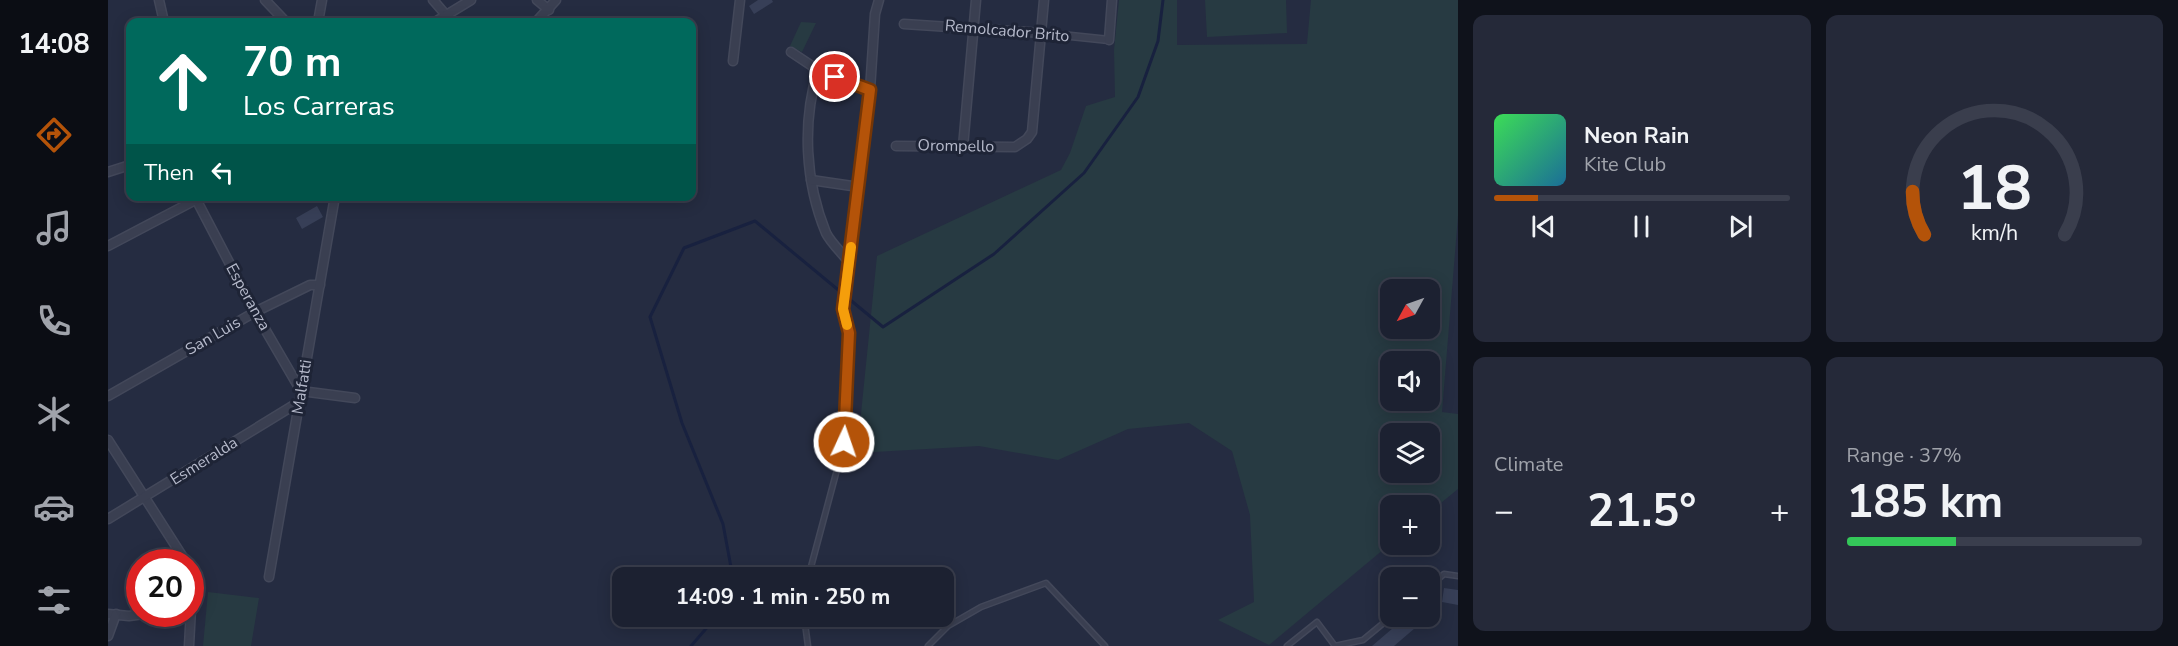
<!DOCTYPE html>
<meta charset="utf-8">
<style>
:root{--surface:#1c2131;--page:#252939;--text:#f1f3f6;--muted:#a0a3ab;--line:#3a3e4d;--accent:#b45309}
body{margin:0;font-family:"Nunito Sans",sans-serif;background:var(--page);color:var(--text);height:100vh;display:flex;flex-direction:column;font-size:22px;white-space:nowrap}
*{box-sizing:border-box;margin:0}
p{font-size:20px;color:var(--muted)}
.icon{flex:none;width:33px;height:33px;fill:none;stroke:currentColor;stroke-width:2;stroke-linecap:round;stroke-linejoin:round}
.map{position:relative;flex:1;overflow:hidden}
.side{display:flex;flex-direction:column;gap:15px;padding:15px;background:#0f121b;width:720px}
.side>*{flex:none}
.banner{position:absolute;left:18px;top:18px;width:570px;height:183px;border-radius:12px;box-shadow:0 3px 15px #0003,0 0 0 2px var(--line);background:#00695c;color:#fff;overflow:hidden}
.needle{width:39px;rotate:230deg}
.buttons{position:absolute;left:1272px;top:279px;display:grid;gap:12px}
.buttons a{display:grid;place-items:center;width:60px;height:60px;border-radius:12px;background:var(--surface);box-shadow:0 3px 15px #0003,0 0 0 2px var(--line);font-size:30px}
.speed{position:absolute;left:18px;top:549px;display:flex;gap:12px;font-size:30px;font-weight:700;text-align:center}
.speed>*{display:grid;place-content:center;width:78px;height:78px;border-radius:50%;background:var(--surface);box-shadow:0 3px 15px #0003,0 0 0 2px var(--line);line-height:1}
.speed .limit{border:9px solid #d22;background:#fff;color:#111}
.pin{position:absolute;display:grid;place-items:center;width:51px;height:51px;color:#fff;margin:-26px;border:3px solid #fff;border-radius:50%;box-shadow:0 2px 6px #0007}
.me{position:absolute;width:66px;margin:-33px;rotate:3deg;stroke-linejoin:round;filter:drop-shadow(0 0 4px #0008)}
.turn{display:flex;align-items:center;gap:21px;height:126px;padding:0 18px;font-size:27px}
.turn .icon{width:78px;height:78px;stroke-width:2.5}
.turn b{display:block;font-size:42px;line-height:51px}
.then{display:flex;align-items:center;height:57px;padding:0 18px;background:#0003;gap:12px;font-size:22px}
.big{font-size:45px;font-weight:700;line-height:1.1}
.side .card{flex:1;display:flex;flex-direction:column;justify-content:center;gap:9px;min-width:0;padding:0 21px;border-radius:12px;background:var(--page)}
.side .dial{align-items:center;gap:0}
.dial svg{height:156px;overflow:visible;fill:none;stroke:var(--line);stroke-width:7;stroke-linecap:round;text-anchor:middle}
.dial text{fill:var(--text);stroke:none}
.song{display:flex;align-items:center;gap:18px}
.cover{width:72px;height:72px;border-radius:9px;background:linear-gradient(135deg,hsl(130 70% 55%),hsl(200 70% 35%))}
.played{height:6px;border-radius:3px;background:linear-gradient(90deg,var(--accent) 15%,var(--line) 15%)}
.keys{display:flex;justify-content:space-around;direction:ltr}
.heat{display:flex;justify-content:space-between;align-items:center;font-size:33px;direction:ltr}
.charge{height:9px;border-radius:4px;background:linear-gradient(90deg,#34c759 37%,var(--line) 0)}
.side .tiles{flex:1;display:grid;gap:15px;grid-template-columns:repeat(2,1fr)}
.trip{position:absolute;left:504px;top:567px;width:342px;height:60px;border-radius:12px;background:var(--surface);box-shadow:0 3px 15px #0003,0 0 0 2px var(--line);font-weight:700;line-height:60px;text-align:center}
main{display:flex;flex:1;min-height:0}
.tab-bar{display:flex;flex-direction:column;width:108px;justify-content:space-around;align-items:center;background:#0b0d14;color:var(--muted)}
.tab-bar .icon{width:42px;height:42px}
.tab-bar .current{color:var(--accent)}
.tab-bar b{font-size:27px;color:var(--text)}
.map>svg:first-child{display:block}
</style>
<main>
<nav class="tab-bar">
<b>14:08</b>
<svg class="icon current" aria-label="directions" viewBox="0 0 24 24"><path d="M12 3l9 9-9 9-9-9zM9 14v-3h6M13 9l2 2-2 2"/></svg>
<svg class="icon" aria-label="music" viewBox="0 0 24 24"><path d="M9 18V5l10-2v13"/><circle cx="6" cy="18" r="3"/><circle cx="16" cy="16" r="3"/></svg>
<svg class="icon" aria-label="phone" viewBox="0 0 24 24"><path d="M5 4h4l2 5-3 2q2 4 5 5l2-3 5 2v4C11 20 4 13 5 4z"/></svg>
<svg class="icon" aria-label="climate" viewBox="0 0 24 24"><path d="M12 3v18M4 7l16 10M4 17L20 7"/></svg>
<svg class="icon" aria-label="car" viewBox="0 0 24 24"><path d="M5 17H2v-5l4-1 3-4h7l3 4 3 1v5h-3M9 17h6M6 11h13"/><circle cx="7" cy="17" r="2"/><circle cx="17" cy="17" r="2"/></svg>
<svg class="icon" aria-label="filters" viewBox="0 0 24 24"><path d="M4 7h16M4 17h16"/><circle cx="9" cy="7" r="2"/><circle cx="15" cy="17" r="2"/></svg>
</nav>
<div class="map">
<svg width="1350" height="646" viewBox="0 0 1350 646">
<rect width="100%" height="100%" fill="#252c41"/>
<g fill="#273a42" fill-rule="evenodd">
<path d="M1011,0H1069V45L1199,44L1203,0H1350V216L1334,412L1350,414V489L1322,512V506H1282V544L1161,645L1110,620L1146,602L1142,515L1124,451L1081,423L1020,429L950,460L871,446L749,453L769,256L953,170L962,153L978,106L1007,97L1006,50ZM1282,290H1322V328H1282ZM1282,362H1322V400H1282ZM1282,434H1322V472H1282Z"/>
<path d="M1097,0H1178L1179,33L1099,37Z"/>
<path d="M693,22L708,23L694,52L682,46Z"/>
<path d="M100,592L151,598L143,646H95Z"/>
</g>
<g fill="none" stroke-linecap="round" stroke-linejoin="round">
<g stroke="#18213f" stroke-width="3">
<path d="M625,578L615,524L574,423L542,317L576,248L647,221L775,327L886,254L976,173L1030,97L1050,41L1055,0"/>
<path d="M583,646L609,616"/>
</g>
</g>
<g fill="#373f57">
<path d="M650,0H664L665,2L646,14L641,6Z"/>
<path d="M209,206L215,217L194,229L188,218Z"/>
<path d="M1336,588L1350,590V605L1334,602Z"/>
<path d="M1299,616H1310L1314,622L1286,646H1264Z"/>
</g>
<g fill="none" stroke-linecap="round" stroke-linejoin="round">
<g stroke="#43485a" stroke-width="7">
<g id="service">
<path d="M700,578L734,451L741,334"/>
<path d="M1322,586L1336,574L1350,576"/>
<path d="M696,616L700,646"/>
<path d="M820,646L840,626L873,607L938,583L997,646"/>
<path d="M1179,646L1209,622L1227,646L1255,640L1284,616"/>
</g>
</g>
<g stroke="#43485a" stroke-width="9">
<path id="pedestrian" d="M934,33L1001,40"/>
</g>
<g stroke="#43485a" stroke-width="11">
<g id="minor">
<path d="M51,0L56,22"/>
<path d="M157,0L178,22"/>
<path d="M325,0L338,15"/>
<path d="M429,0L441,10"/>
<path d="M210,22L214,0"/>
<path d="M327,22L363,0"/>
<path d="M428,22L448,0"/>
<path d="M796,24L934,33"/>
<path d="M1001,40L1004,0"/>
<path d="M683,52L710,70L762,90"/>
<path d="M625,61L632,0"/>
<path d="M710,70C694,122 697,182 718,233C723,243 734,253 741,262"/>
<path d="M788,146L907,147L919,139L924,132L936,0"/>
<path d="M855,147L868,0"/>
<path d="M0,172L22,165"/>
<path d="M703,180L751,187"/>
<path d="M89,201L147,312L193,391L247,398"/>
<path d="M0,246L95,196"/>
<path d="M741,333L735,309L751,187L762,90L767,14L771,0"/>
<path d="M0,396L147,312L202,285H212"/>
<path d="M0,440L78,562"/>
<path d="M0,519L191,402"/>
<path d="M161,577L227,196"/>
<path d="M0,614L21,616L36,614"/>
<path d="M0,636L8,614"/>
<path d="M81,646L84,590L82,573"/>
</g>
</g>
<use href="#service" stroke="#3a3f51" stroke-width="4"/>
<use href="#pedestrian" stroke="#3a3f51" stroke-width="6"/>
<use href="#minor" stroke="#3a3f51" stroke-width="8"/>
</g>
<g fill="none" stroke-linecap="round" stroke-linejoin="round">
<g stroke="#753606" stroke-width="15">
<path id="route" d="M727,77L762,90L735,309L741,333L736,442"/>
</g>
<use href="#route" stroke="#b45309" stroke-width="10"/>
<path stroke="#f59e0b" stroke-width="10" d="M739,325L735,309L743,247"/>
</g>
<g text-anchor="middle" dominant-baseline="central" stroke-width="6" stroke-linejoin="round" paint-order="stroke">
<g font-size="16" fill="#b6bacb" stroke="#1e2436">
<text transform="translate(899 31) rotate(5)">Remolcador Brito</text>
<text transform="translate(848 146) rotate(1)">Orompello</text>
<text transform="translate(140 297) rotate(61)">Esperanza</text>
<text transform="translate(105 336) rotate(-30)">San Luis</text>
<text transform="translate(194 387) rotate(-81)">Malfatti</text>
<text transform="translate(96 461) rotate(-32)">Esmeralda</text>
</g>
</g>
</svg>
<div class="buttons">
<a><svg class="needle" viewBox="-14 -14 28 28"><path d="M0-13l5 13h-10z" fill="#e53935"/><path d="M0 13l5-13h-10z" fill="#a0a3ab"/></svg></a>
<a><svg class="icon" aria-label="sound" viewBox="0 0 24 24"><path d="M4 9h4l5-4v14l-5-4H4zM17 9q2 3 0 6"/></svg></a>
<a><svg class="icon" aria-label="layers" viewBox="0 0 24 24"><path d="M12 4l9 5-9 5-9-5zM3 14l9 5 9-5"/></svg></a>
<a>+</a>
<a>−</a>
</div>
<div class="speed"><div class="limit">20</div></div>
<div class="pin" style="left:727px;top:77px;background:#d93025"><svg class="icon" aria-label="arrive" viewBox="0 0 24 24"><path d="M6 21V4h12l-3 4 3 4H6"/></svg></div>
<svg class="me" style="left:736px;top:442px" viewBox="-20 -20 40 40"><circle r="17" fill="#b45309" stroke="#fff" stroke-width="3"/><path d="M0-11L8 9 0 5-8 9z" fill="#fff"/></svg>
<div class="trip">14:09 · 1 min · 250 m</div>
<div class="banner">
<div class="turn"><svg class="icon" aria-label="ahead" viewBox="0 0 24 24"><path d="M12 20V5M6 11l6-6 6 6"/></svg><div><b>70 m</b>Los Carreras</div></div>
<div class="then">Then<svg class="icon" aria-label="left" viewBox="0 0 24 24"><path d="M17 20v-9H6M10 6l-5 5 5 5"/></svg></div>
</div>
</div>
<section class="side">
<div class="tiles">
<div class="card">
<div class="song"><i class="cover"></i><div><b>Neon Rain</b><p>Kite Club</p></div></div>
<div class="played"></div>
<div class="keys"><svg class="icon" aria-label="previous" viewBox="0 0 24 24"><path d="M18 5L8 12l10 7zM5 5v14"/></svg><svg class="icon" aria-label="pause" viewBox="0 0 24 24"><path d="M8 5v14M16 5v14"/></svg><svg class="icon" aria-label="next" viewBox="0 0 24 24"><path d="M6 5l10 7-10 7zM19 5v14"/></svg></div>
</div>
<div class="card dial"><svg viewBox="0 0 100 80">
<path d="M14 69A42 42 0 1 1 86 69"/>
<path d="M14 69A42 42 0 0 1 8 47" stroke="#b45309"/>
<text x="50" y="56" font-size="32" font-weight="700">18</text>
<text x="50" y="72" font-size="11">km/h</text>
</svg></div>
<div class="card"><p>Climate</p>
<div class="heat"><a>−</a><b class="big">21.5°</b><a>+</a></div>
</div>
<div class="card"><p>Range · 37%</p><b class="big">185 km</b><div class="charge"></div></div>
</div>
</section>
</main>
